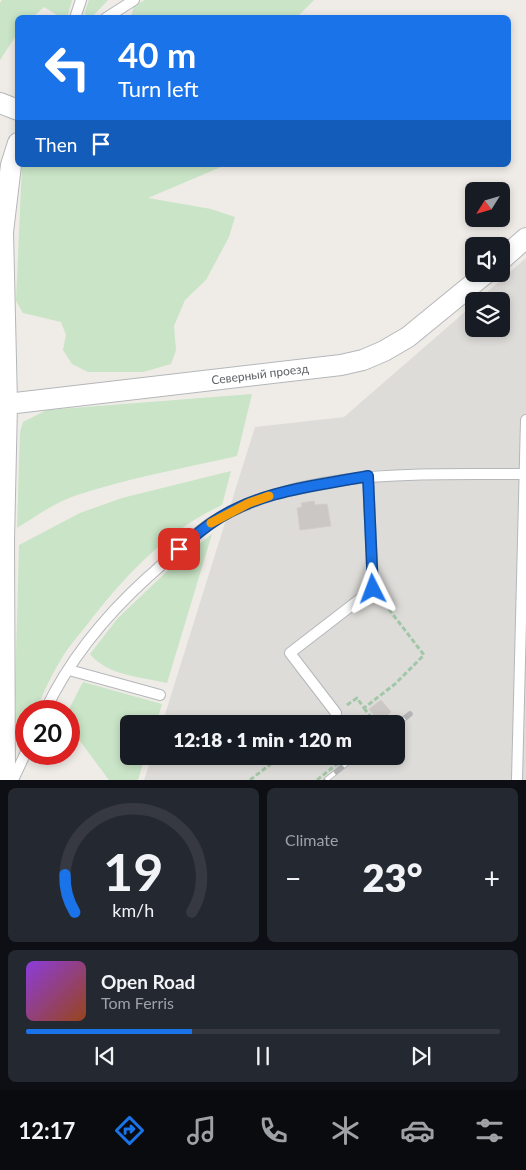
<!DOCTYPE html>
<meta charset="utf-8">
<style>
:root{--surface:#171b24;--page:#242831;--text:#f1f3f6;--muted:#9ea1a6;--line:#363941;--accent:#1a73e8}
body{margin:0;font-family:Lato,sans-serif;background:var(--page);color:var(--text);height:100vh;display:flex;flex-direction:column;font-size:19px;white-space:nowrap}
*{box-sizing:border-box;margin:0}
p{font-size:16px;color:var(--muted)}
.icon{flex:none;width:28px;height:28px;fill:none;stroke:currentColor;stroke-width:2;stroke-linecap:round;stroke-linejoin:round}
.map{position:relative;height:780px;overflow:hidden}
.sheet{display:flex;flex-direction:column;gap:8px;padding:8px;background:#0d0f14;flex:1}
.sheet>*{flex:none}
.hud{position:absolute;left:15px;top:15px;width:496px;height:152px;border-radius:8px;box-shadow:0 2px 8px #0003;background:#1a73e8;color:#fff;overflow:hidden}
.needle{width:32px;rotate:233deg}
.fabs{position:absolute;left:465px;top:182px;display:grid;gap:10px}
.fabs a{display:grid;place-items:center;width:45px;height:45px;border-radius:8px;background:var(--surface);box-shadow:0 2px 8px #0003;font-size:25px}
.speed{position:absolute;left:15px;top:700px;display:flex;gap:10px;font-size:25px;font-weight:700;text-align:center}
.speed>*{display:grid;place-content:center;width:65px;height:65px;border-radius:50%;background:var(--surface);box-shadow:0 2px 8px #0003;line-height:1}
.speed .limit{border:8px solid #d22;background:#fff;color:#111}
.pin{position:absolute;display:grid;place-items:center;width:42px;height:42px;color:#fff;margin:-21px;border-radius:10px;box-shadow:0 2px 8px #0006}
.me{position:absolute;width:55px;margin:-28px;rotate:357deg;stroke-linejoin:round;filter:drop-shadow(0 0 4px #0008)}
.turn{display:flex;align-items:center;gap:18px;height:105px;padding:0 20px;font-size:22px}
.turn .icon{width:65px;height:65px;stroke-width:2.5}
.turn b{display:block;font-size:35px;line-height:42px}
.then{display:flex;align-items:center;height:48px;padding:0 20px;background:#0003;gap:10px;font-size:19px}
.big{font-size:38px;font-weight:800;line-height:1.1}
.sheet .tile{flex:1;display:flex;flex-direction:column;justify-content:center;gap:8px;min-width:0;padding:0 18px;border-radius:8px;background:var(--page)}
.sheet .dial{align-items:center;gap:0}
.dial svg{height:130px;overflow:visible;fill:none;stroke:var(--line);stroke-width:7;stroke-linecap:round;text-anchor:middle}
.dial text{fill:var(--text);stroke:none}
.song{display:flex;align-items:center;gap:15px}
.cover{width:60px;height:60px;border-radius:8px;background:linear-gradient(135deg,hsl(270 70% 55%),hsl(20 70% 35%))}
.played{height:5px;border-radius:2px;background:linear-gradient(90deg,var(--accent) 35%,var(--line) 35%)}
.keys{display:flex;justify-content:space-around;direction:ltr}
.heat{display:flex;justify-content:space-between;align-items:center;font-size:28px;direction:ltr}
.sheet .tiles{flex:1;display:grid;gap:8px;grid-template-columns:1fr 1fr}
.tile:last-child{grid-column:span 2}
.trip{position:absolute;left:120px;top:715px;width:285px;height:50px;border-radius:8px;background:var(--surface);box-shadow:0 2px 8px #0003;font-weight:800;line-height:50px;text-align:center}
.tabs{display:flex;height:80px;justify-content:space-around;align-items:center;background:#090b0e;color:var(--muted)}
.tabs .icon{width:35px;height:35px}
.tabs .current{color:var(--accent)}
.tabs b{font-size:22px;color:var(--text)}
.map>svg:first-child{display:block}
</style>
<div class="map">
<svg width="526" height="780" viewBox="0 0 526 780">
<rect width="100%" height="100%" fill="#efece7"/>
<path fill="#dedcd9" d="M526,258V780H144L152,756H396V724H162L255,427L344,417L474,304V329H501V301H477Z"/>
<g fill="#c9e4c6">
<path d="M2,0H72L68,15H57L44,7L33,17L18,18L17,34L0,60V3Z"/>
<path d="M89,0H108L92,17L84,14Z"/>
<path d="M145,0H314L298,16L302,17H131L134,6Z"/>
<path d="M22,165H258L251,167H221L148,198L211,209L235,217L229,237L206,280L185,300L174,326L176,350L171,364L143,372H88L72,364L63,350L66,335L61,322L23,313L16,301Z"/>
<path d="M252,394L237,456C184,468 129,478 77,495C56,502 36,516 17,528L20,432L23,422L47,410Z"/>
<path d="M231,471L222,505C167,530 122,579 86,626C78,636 69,646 63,656C52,674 43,692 36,711H26V736L23,744L17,742L15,691L19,545L80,513L122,498Z"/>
<path d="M212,534L167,683C142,677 108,676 90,654L118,618L180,559Z"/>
<path d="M83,682L162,704L156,724H129V756H145L138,780H109L71,729L69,709Z"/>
</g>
<g fill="#cbc7c4" stroke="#d3cdc6">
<path d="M314,501L315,505L327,504L331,526L300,530L297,508L302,507L301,503Z"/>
<path d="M381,700L391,712L379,722L369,709Z"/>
</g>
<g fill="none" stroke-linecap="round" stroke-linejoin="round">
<g stroke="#b4b7ba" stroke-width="12">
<g id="service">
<path d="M75,18L81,0"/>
<path d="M106,18L134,0"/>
<path d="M69,670L160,695"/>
<path d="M45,711C69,660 106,615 148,577C168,560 191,535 214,521C304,467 422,475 524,474"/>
<path d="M336,713L290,653L373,589L368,476"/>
<path d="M13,780L26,752"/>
<path d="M517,780L526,420"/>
</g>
</g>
<g stroke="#b4b7ba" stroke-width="22">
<g id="minor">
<path d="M0,103L18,110"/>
<path d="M501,260L526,238"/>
<path d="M7,404L341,365L363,360L384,351L408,337L485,274"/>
<path d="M5,780L4,541L7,404L3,232L11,165L18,143"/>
</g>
</g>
<g stroke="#a1c7a7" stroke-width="3" stroke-dasharray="5 2.5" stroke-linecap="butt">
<path d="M347,705L357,698L364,708L395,684L424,655L381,599"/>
<path d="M364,708L376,724"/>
<path d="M250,780L281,756"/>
<path d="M317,780L347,756"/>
</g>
<use href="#service" stroke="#fff" stroke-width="10"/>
<use href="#minor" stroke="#fff" stroke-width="20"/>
<g stroke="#b4b5b6" stroke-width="5.5">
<g id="rail">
<path d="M396,725L410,714"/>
<path d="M326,780L356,756"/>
</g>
</g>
<use href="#rail" stroke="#fff" stroke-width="4" stroke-dasharray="11" stroke-linecap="butt"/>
</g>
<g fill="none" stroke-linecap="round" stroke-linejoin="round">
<g stroke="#114b97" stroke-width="12">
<path id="route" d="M179,549C190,540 201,530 213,522C258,491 315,486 368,476L373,589"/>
</g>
<use href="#route" stroke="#1a73e8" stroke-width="9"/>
<path stroke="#f59e0b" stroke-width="9" d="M211,523L249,503L269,496"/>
</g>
<g text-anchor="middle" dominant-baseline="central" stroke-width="4" stroke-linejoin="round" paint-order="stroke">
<g font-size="12" fill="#5e6266" stroke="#fff">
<text transform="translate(260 374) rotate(-7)">Северный проезд</text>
</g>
</g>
</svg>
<div class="fabs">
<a><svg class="needle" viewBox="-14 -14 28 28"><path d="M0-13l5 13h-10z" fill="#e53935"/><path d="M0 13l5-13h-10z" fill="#9ea1a6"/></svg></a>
<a><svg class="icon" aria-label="sound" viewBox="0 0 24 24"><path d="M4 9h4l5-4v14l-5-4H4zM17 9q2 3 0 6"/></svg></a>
<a><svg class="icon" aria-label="layers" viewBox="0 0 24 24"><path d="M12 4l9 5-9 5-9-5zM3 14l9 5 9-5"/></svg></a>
</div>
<div class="speed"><div class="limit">20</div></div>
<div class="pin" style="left:179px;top:549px;background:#d93025"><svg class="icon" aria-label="arrive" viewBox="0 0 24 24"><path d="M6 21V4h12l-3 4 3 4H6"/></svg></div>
<svg class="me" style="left:373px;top:589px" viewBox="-20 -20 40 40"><path d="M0-17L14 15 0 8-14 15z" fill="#1a73e8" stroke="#fff" stroke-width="4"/></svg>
<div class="trip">12:18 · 1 min · 120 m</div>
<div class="hud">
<div class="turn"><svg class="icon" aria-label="left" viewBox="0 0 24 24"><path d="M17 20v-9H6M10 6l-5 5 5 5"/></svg><div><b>40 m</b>Turn left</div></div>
<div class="then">Then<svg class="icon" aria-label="arrive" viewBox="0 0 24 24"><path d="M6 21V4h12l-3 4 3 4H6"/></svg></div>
</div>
</div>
<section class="sheet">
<div class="tiles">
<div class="tile dial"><svg viewBox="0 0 100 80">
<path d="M14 69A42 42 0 1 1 86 69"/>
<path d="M14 69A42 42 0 0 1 8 46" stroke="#1a73e8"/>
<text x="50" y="56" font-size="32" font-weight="700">19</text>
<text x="50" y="72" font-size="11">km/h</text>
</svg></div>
<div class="tile"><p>Climate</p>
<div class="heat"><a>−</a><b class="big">23°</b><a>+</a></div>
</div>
<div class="tile">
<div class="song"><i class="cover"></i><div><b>Open Road</b><p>Tom Ferris</p></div></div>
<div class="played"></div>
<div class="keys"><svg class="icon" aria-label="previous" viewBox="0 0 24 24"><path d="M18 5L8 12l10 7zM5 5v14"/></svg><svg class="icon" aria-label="pause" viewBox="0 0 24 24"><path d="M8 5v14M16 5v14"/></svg><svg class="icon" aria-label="next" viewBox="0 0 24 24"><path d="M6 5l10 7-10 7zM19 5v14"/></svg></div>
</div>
</div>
</section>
<nav class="tabs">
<b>12:17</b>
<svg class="icon current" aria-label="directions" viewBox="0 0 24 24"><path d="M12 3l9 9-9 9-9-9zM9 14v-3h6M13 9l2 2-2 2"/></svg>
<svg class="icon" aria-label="music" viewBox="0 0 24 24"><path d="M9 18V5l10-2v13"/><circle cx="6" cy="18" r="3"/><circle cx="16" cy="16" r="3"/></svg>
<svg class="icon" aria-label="phone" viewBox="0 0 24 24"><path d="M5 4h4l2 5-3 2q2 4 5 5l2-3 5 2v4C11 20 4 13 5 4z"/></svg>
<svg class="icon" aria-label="climate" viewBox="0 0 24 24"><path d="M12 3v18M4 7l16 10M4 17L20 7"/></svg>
<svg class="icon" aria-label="car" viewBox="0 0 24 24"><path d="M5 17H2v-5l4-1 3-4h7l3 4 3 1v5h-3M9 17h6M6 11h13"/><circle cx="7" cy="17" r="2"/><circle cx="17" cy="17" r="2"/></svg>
<svg class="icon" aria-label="filters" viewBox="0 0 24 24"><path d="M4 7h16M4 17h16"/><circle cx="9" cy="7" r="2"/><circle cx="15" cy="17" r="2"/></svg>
</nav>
